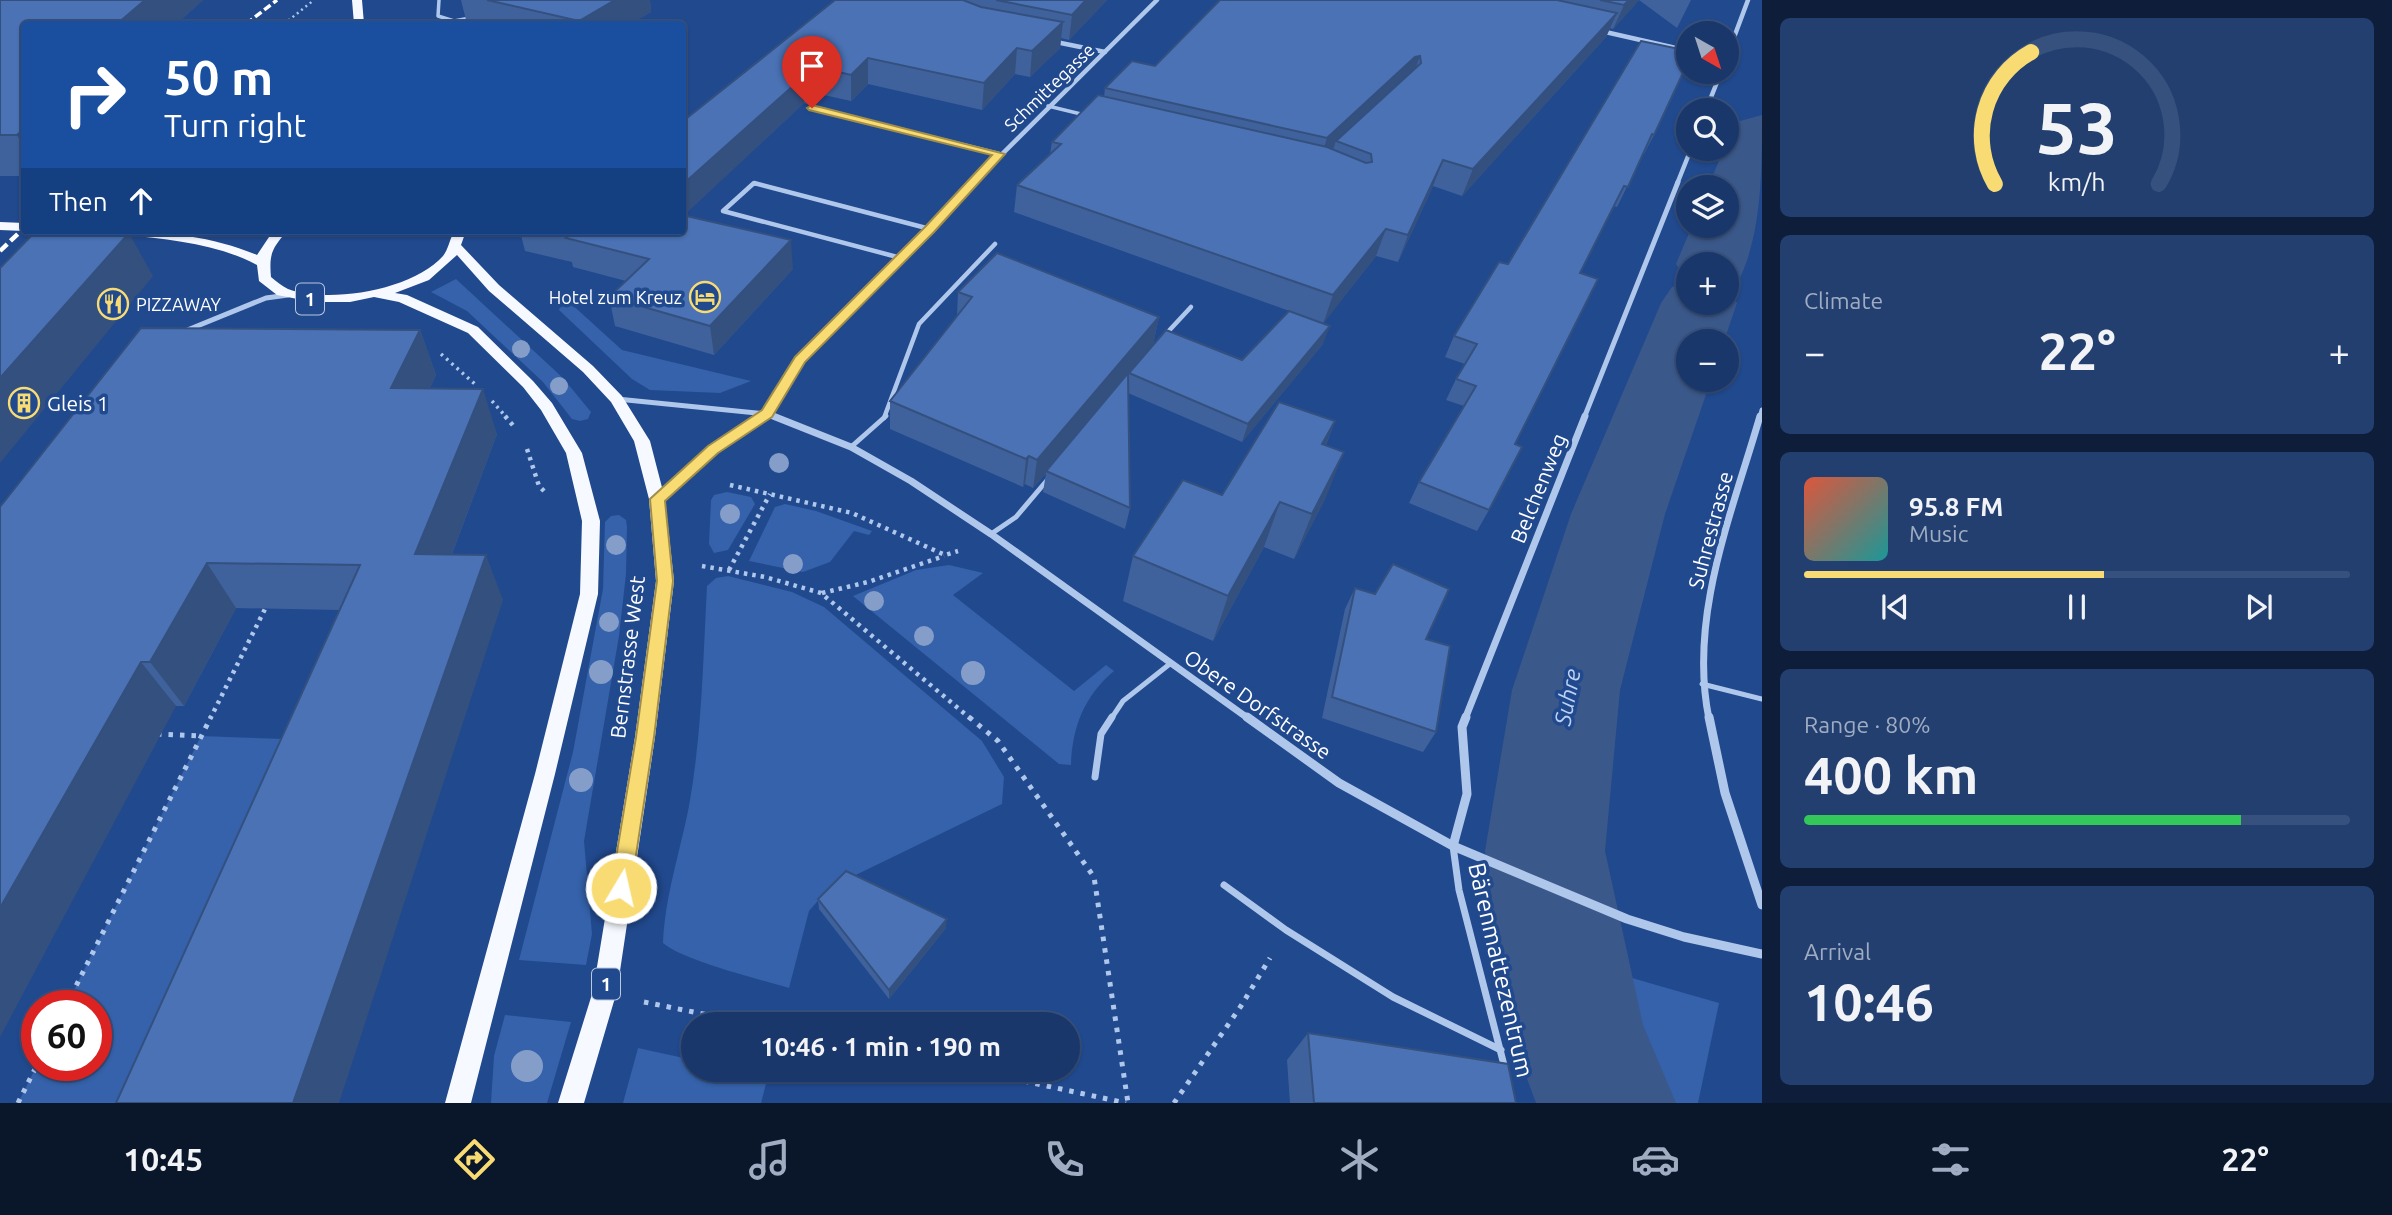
<!DOCTYPE html>
<meta charset="utf-8">
<style>
:root{--surface:#19376a;--page:#223f70;--text:#f1f3f6;--muted:#9facc1;--line:#37517e;--accent:#f8db72}
body{margin:0;font-family:Ubuntu,sans-serif;background:var(--page);color:var(--text);height:100vh;display:flex;flex-direction:column;font-size:26px;white-space:nowrap}
*{box-sizing:border-box;margin:0}
p{font-size:23px;color:var(--muted)}
.icon{flex:none;width:38px;height:38px;fill:none;stroke:currentColor;stroke-width:2;stroke-linecap:round;stroke-linejoin:round}
.map{position:relative;flex:1;overflow:hidden}
.panel{display:flex;flex-direction:column;gap:18px;padding:18px;background:#0e1e3a;width:630px}
.panel>*{flex:none}
.banner{position:absolute;left:21px;top:21px;width:665px;height:214px;border-radius:7px;box-shadow:0 2px 5px #0004,0 0 0 2px var(--line);background:#1a4fa0;color:#fff;overflow:hidden}
.needle{width:46px;rotate:141deg}
.buttons{position:absolute;left:1676px;top:21px;display:grid;gap:14px}
.buttons a{display:grid;place-items:center;width:63px;height:63px;border-radius:50%;background:var(--surface);box-shadow:0 2px 5px #0004,0 0 0 2px var(--line);font-size:35px}
.speed{position:absolute;left:21px;top:990px;display:flex;gap:14px;font-size:35px;font-weight:700;text-align:center}
.speed>*{display:grid;place-content:center;width:91px;height:91px;border-radius:50%;background:var(--surface);box-shadow:0 2px 5px #0004,0 0 0 2px var(--line);line-height:1}
.speed .limit{border:10px solid #d22;background:#fff;color:#111}
.pin{position:absolute;display:grid;place-items:center;width:60px;height:60px;color:#fff;margin:-72px -30px;border-radius:50% 50% 50% 0;rotate:-45deg;box-shadow:0 0 7px #0007}
.pin .icon{rotate:45deg}
.me{position:absolute;width:77px;margin:-38px;rotate:9deg;stroke-linejoin:round;filter:drop-shadow(0 0 5px #0008)}
.turn{display:flex;align-items:center;gap:24px;height:147px;padding:0 28px;font-size:32px}
.turn .icon{width:91px;height:91px;stroke-width:2.5}
.turn b{display:block;font-size:49px;line-height:60px}
.then{display:flex;align-items:center;height:66px;padding:0 28px;background:#0003;gap:14px;font-size:26px}
.big{font-size:52px;font-weight:700;line-height:1.1}
.panel .tile{flex:1;display:flex;flex-direction:column;justify-content:center;gap:10px;min-width:0;padding:0 24px;border-radius:10px;background:var(--page)}
.panel .dial{align-items:center;gap:0}
.dial svg{height:182px;overflow:visible;fill:none;stroke:var(--line);stroke-width:7;stroke-linecap:round;text-anchor:middle}
.dial text{fill:var(--text);stroke:none}
.song{display:flex;align-items:center;gap:21px}
.cover{width:84px;height:84px;border-radius:10px;background:linear-gradient(135deg,hsl(10 70% 55%),hsl(180 70% 35%))}
.played{height:7px;border-radius:4px;background:linear-gradient(90deg,var(--accent) 55%,var(--line) 55%)}
.keys{display:flex;justify-content:space-around;direction:ltr}
.heat{display:flex;justify-content:space-between;align-items:center;font-size:38px;direction:ltr}
.charge{height:10px;border-radius:5px;background:linear-gradient(90deg,#34c759 80%,var(--line) 0)}
.trip{position:absolute;left:681px;top:1012px;width:399px;height:70px;border-radius:35px;background:var(--surface);box-shadow:0 2px 5px #0004,0 0 0 2px var(--line);font-weight:700;line-height:70px;text-align:center}
.tabs{display:flex;height:112px;justify-content:space-around;align-items:center;background:#0a162a;color:var(--muted)}
.tabs .icon{width:49px;height:49px}
.tabs .selected{color:var(--accent)}
.tabs b{font-size:32px;color:var(--text)}
main{display:flex;flex:1;min-height:0}
.map>svg:first-child{display:block}
</style>
<main>
<div class="map">
<svg width="1762" height="1103" viewBox="0 0 1762 1103">
<rect width="100%" height="100%" fill="#21498e"/>
<g fill="#3562ab">
<path d="M456,279L563,378L591,412L588,419L580,421L572,419L543,382L467,311L431,292Z"/>
<path d="M568,301L622,350L751,381L720,393L650,390L632,379L559,310L561,304Z"/>
<path d="M727,492L751,497L755,504L728,550L714,553L709,544L711,500L714,495Z"/>
<path d="M785,504L816,511L872,531L869,535L854,531L830,562L803,572L749,561L775,507Z"/>
<path d="M619,515L626,520L627,527L626,574L619,636L584,841L592,934L586,965L519,960L573,752L603,589L605,522L611,516Z"/>
<path d="M949,565L983,573L953,595L1074,691L1106,665L1114,671C1084,696 1072,728 1071,765L1059,764L853,596L916,570Z"/>
<path d="M728,576L792,592L824,607L982,741L1004,777L1002,804L829,888L809,911L789,988C759,979 684,961 663,943C665,896 680,852 689,806C702,734 703,659 707,586L716,578Z"/>
<path d="M201,736L285,739L128,1103H18L37,1065L96,1066V1006H66Z"/>
<path d="M1506,924L1625,976L1719,1003L1698,1103H1548L1519,1022Z"/>
<path d="M505,1015L571,1022L547,1103H491L494,1056Z"/>
<path d="M638,1048L693,1060V1069H736L768,1076L761,1103H623Z"/>
</g>
<g fill="none" stroke-linecap="round" stroke-linejoin="round">
<g fill="#3b588a" fill-rule="evenodd">
<path d="M1762,115C1762,171 1762,232 1739,280L1727,282V264H1689L1687,280L1676,264L1692,226H1727V187H1708L1724,149H1727L1731,134L1740,121Z"/>
<path d="M1689,283V303H1727V289L1737,303L1724,341H1689V380H1711L1665,514L1620,690L1605,851L1643,1025L1676,1103H1536L1510,1033L1485,851L1512,690L1571,514L1661,303L1672,287Z"/>
</g>
<path stroke="#b0c7ec" stroke-width="2.5" stroke-dasharray="2 3.5" stroke-linecap="butt" d="M284,24L314,0"/>
<g stroke="#b0c7ec" stroke-width="3.5" stroke-dasharray="2.5 4.5" stroke-linecap="butt">
<path d="M441,354L476,385"/>
<path d="M492,401L507,418"/>
</g>
<g stroke="#b0c7ec" stroke-width="4.5" stroke-dasharray="3.5 5" stroke-linecap="butt">
<path d="M505,416L516,429"/>
<path d="M527,449L539,486L545,492"/>
<path d="M730,485L852,513L945,555L958,551"/>
<path d="M702,566L765,577L821,593L971,719"/>
<path d="M729,570L770,494"/>
<path d="M822,593L868,582L944,556"/>
<path d="M210,719L268,603"/>
</g>
<g stroke="#b0c7ec" stroke-width="5" stroke-dasharray="4.5 7" stroke-linecap="butt">
<path d="M969,717L998,741L1094,877L1128,1103"/>
<path d="M157,734L201,736"/>
<path d="M644,1002L753,1024"/>
<path d="M66,1006L211,717"/>
<path d="M968,1069L1126,1103"/>
<path d="M18,1103L37,1065"/>
<path d="M1174,1103L1241,1006L1270,958"/>
</g>
<g stroke="#b0c7ec" stroke-width="3.5">
<path d="M439,0L438,16L454,21L470,18"/>
<path d="M1048,106L1085,115"/>
<path d="M753,184H757"/>
</g>
<g stroke="#b0c7ec" stroke-width="4.5">
<path d="M901,258L723,211L754,183L930,229"/>
<path d="M1165,335L1191,307"/>
<path d="M884,418L919,324L995,244"/>
</g>
<g stroke="#b0c7ec" stroke-width="5">
<path d="M851,447L886,416"/>
<path d="M991,534L1016,517L1049,478"/>
<path d="M1702,684L1762,699"/>
<path d="M1111,719L1123,701L1171,663"/>
</g>
<g stroke="#b0c7ec" stroke-width="7">
<path d="M1095,777L1101,734L1112,717"/>
<path d="M1453,846L1459,890L1505,1069"/>
<path d="M1224,885L1286,930L1393,997L1501,1050"/>
</g>
<g stroke="#b0c7ec" stroke-width="4.5">
<path d="M1601,31L1689,51"/>
<path d="M1051,41L1105,52"/>
<path d="M1727,56L1748,0"/>
<path d="M812,108L999,154"/>
<path d="M1706,110L1721,72"/>
<path d="M972,184L1157,0"/>
<path d="M1677,184L1691,149"/>
</g>
<g stroke="#b0c7ec" stroke-width="5">
<path d="M185,331L266,298L288,295"/>
<path d="M617,399L767,414L778,418"/>
<path d="M761,418L767,414L800,360L973,182"/>
<path d="M1584,418L1678,182"/>
<path d="M1760,418L1762,410"/>
</g>
<g stroke="#b0c7ec" stroke-width="7">
<path d="M773,416L851,447L911,481L991,534L1249,719"/>
<path d="M657,499L713,450L763,416"/>
<path d="M1465,719L1585,416"/>
<path d="M1709,719C1688,617 1732,513 1760,416"/>
</g>
<g stroke="#b0c7ec" stroke-width="9">
<path d="M1247,717L1339,783L1453,846L1627,919L1684,937L1762,954"/>
<path d="M1709,717L1725,793L1762,905"/>
<path d="M1453,846L1467,794L1462,727L1466,717"/>
</g>
<g fill="#f6f9ff" fill-rule="evenodd">
<path d="M352,0H362L364,24H354Z"/>
<path d="M0,222L24,223V231L0,230Z"/>
<path d="M119,231C165,231 214,237 257,255L273,231H287C272,249 269,253 271,277C276,281 282,286 288,289C329,304 413,290 443,256C448,250 450,239 454,231H466L461,245L499,285L593,366L622,396L650,441L665,499L674,581L655,737L617,991L584,1103H558L593,991L635,737L656,581L649,499L634,441L611,402L583,372L489,291L457,255L429,280L395,293L407,295L478,327L533,381L552,403L582,453L600,521L598,594L555,774L471,1103H445L535,774L580,594L582,521L566,453L541,410L523,387L468,333L399,302L374,297L350,302H313L277,295L259,281L257,265C218,244 168,239 125,235Z"/>
</g>
<path stroke="#fff" stroke-width="3.5" stroke-dasharray="8 3.5" stroke-linecap="butt" d="M246,24L277,0"/>
<path stroke="#fff" stroke-width="4.5" stroke-dasharray="10 4.5" stroke-linecap="butt" d="M0,251L24,228"/>
</g>
<g fill="#859ec9">
<circle cx="521" cy="349" r="9"/>
<circle cx="559" cy="386" r="9"/>
<circle cx="779" cy="463" r="10"/>
<circle cx="730" cy="514" r="10"/>
<circle cx="616" cy="545" r="10"/>
<circle cx="793" cy="564" r="10"/>
<circle cx="874" cy="601" r="10"/>
<circle cx="609" cy="622" r="10"/>
<circle cx="924" cy="636" r="10"/>
<circle cx="601" cy="672" r="12"/>
<circle cx="973" cy="673" r="12"/>
<circle cx="581" cy="780" r="12"/>
<circle cx="527" cy="1066" r="16"/>
</g>
<g fill="#40629c">
<path d="M0,0H203L176,24H24V176H0Z"/>
<path d="M461,0H650L651,12L630,24H467Z"/>
<path d="M835,0H1107L1069,40L1061,38L1060,48L1030,77L1015,74L982,110L868,84L851,101L819,94L807,104L804,103L684,215L793,269L714,355L615,326L609,297L626,281L573,267L572,262L525,251L520,231H682V122Z"/>
<path d="M1220,0H1691L1677,28L1639,0L1613,29L1610,28L1606,37L1462,196L1433,186L1398,262L1376,256L1323,323V344L1242,442L1128,393L1130,508L1125,529L1043,492L1046,473L1033,488L1025,484L1023,487L890,429V401L957,316L958,292L1159,317L1153,345L1128,375V381L1129,373L1242,360L1309,318L1014,212L1017,185L1050,154L1052,142L1104,97L1105,88L1155,66Z"/>
<path d="M1641,41L1654,135L1644,154H1643L1617,207L1614,206L1580,273L1515,444L1489,510L1477,531L1409,503L1419,482L1464,406L1446,400L1456,379L1465,364L1445,357L1454,336L1508,264Z"/>
<path d="M420,330L436,375L430,388L497,434L452,554L503,600L340,610L236,608L184,706H176L0,507Z"/>
<path d="M1335,421L1326,445V497L1294,559L1264,547L1213,641L1123,601L1133,556L1222,495Z"/>
<path d="M1355,588L1426,639L1436,732L1423,752L1322,718L1345,609Z"/>
<path d="M818,899L946,928L889,999L819,909Z"/>
<path d="M1308,1033L1516,1103H1290L1287,1060Z"/>
</g>
<g fill="#34507f">
<path d="M145,0H203L176,24H117Z"/>
<path d="M615,0H650L651,12L630,24H580L579,21Z"/>
<path d="M1086,0H1107L1069,40L1072,15Z"/>
<path d="M1629,0H1639L1613,29L1624,5Z"/>
<path d="M1617,13L1606,37L1462,196L1473,169Z"/>
<path d="M1063,22L1060,48L1030,77L1032,51Z"/>
<path d="M1017,48L1015,74L982,110L984,83Z"/>
<path d="M1420,56L1411,81L1336,141L1333,150L1319,164L1327,138L1415,57Z"/>
<path d="M868,58V84L851,101V75Z"/>
<path d="M818,67L819,94L807,104L806,77Z"/>
<path d="M803,77L804,103L682,217V185Z"/>
<path d="M24,129V148L17,135Z"/>
<path d="M1443,160L1433,186L1398,262L1408,235Z"/>
<path d="M1386,229L1376,256L1323,324L1333,295Z"/>
<path d="M129,233L153,276L0,463V378Z"/>
<path d="M791,240L793,269L714,355L710,326Z"/>
<path d="M1159,317L1153,345L1047,471H1046V473L1033,488L1037,460Z"/>
<path d="M1330,326L1323,344L1242,442L1248,424Z"/>
<path d="M420,330L436,375L409,433L391,388Z"/>
<path d="M483,389L497,434L435,599L415,554Z"/>
<path d="M1335,421L1317,467L1322,444Z"/>
<path d="M1344,452L1326,497L1294,559L1312,514Z"/>
<path d="M1029,456L1025,484L1023,487L1026,459Z"/>
<path d="M1280,502L1264,547L1213,641L1228,596Z"/>
<path d="M486,555L503,600L339,1103H293Z"/>
<path d="M207,563L236,608L184,706L150,662Z"/>
<path d="M141,662L176,706L0,1037V908Z"/>
<path d="M947,919L946,928L889,999V990Z"/>
</g>
<g fill="#4a72b5" stroke="#34507f" stroke-width="2">
<path d="M0,0H145L117,24H24V129L17,135H0Z"/>
<path d="M487,0H615L579,21Z"/>
<path d="M835,0H963L981,7L1063,22L1032,51L1017,48L984,83L868,58L851,75L818,67L806,77H803L682,185V122Z"/>
<path d="M996,0H1086L1072,15Z"/>
<path d="M1220,0H1557L1617,13L1473,169L1443,160L1408,235L1386,229L1333,295L1017,185L1061,144L1052,142L1098,95L1327,147L1366,163L1372,162L1371,154L1336,141L1421,63L1420,56L1415,57L1327,138L1105,88L1132,61L1155,66Z"/>
<path d="M1600,0H1629L1624,5Z"/>
<path d="M1641,41L1689,51V60L1654,135L1652,134L1628,187L1624,186L1580,273L1598,279L1515,444L1522,447L1489,510L1419,482L1476,386L1456,379L1477,344L1454,336L1499,262L1508,264Z"/>
<path d="M682,215L791,240L710,326L609,297L649,259L566,238L570,235L555,231H682Z"/>
<path d="M35,232L129,233L0,378V268Z"/>
<path d="M997,253L1159,317L1037,460L1029,456L1026,459L890,401L972,297L958,292Z"/>
<path d="M1289,311L1330,326L1248,424L1129,373L1166,330L1242,360Z"/>
<path d="M141,328L420,330L391,388L483,389L415,554L486,555L293,1103H116L360,565L207,563L150,662H141L0,908V507Z"/>
<path d="M1128,373L1130,508L1046,471Z"/>
<path d="M1279,402L1335,421L1322,444L1344,452L1312,514L1280,502L1228,596L1133,556L1183,480L1222,495Z"/>
<path d="M1393,564L1449,589L1426,639L1450,646L1436,732L1332,697L1355,588L1375,594Z"/>
<path d="M846,871L947,919L889,990L818,899Z"/>
<path d="M1308,1033L1508,1064L1516,1103H1314Z"/>
</g>
<path fill="#f8db72" stroke="#a18e4a" stroke-width="2" d="M812,105L1005,154L934,232L805,362L772,417L718,453L665,501L673,581L654,737L631,888L628,894L621,897L614,894L611,888L636,737L657,581L650,499L708,446L762,410L795,357L925,227L992,155L809,110L807,108Z"/>
<defs>
<g id="hotel-ring" transform="scale(1.575)"><circle r="9.5" fill="#21498e" stroke="#f8db72" stroke-width="1.5"/><path d="M-6-4.5h1.5V1H6V5H4.5V3h-9V5H-6ZM-4 0a1.8 1.8 0 1 1 3.6 0ZM.5 0V-2.5h3Q6-2.5 6 0Z" fill="#f8db72"/></g>
<g id="restaurant-ring" transform="scale(1.575)"><circle r="9.5" fill="#21498e" stroke="#f8db72" stroke-width="1.5"/><path d="M-5-6h1v4h1v-4h1v4h1v-4h1v5L-1.5 .5V6h-2V.5L-5-1ZM5-6V6H3V1.5H1.5Q1.5-4 5-6Z" fill="#f8db72"/></g>
<g id="building-ring" transform="scale(1.575)"><circle r="9.5" fill="#21498e" stroke="#f8db72" stroke-width="1.5"/><path d="M-4-6H4V6H1V3H-1V6H-4ZM-2.5-4.3h1.7v1.8h-1.7ZM.8-4.3h1.7v1.8H.8ZM-2.5-1h1.7V.8h-1.7ZM.8-1h1.7V.8H.8Z" fill="#f8db72"/></g>
</defs>
<g fill-rule="evenodd">
<use href="#hotel-ring" x="705" y="297"/>
<use href="#restaurant-ring" x="113" y="304"/>
<use href="#building-ring" x="24" y="403"/>
</g>
<g text-anchor="middle" dominant-baseline="central" stroke-width="7" stroke-linejoin="round" paint-order="stroke">
<g font-size="18" fill="#fff" stroke="#21498e">
<text transform="translate(1049 87) rotate(-44)">Schmittegasse</text>
</g>
<g font-size="18" fill="#fff" stroke="#21498e" text-anchor="end">
<text x="682" y="297">Hotel zum Kreuz</text>
<text x="136" y="304" text-anchor="start">PIZZAWAY</text>
</g>
<g fill="#21498e" stroke="#bcc8dd" stroke-width="2">
<rect x="296" y="283.5" width="28" height="31" rx="5"/>
<rect x="592" y="968.5" width="28" height="31" rx="5"/>
</g>
<g font-size="19" font-weight="bold" fill="#fff">
<text x="310" y="299">1</text>
<text x="606" y="984">1</text>
</g>
<g font-size="21" fill="#fff" stroke="#21498e" text-anchor="start">
<text x="47" y="403">Gleis 1</text>
</g>
<g font-size="21" fill="#fff" stroke="#21498e">
<text transform="translate(1538 488) rotate(-68)">Belchenweg</text>
<text transform="translate(1710 530) rotate(-75)">Suhrestrasse</text>
<text transform="translate(627 657) rotate(-83)">Bernstrasse West</text>
<text transform="translate(1258 704) rotate(35)">Obere Dorfstrasse</text>
</g>
<g font-size="23" font-style="italic" fill="#bcd1f3" stroke="#21498e">
<text transform="translate(1567 697) rotate(-79)">Suhre</text>
</g>
<g font-size="24" fill="#fff" stroke="#21498e">
<text transform="translate(1501 970) rotate(77)">Bärenmattezentrum</text>
</g>
</g>
</svg>
<div class="buttons">
<a><svg class="needle" viewBox="-14 -14 28 28"><path d="M0-13l5 13h-10z" fill="#e53935"/><path d="M0 13l5-13h-10z" fill="#9facc1"/></svg></a>
<a><svg class="icon" aria-label="search" viewBox="0 0 24 24"><circle cx="10" cy="10" r="6"/><path d="M15 15l6 6"/></svg></a>
<a><svg class="icon" aria-label="layers" viewBox="0 0 24 24"><path d="M12 4l9 5-9 5-9-5zM3 14l9 5 9-5"/></svg></a>
<a>+</a>
<a>−</a>
</div>
<div class="speed"><div class="limit">60</div></div>
<div class="pin" style="left:812px;top:108px;background:#d93025"><svg class="icon" aria-label="arrive" viewBox="0 0 24 24"><path d="M6 21V4h12l-3 4 3 4H6"/></svg></div>
<svg class="me" style="left:621px;top:888px" viewBox="-20 -20 40 40"><circle r="17" fill="#f8db72" stroke="#fff" stroke-width="3"/><path d="M0-11L8 9 0 5-8 9z" fill="#fff"/></svg>
<div class="trip">10:46 · 1 min · 190 m</div>
<div class="banner">
<div class="turn"><svg class="icon" aria-label="right" viewBox="0 0 24 24"><path d="M7 20v-9h11M14 6l5 5-5 5"/></svg><div><b>50 m</b>Turn right</div></div>
<div class="then">Then<svg class="icon" aria-label="ahead" viewBox="0 0 24 24"><path d="M12 20V5M6 11l6-6 6 6"/></svg></div>
</div>
</div>
<section class="panel">
<div class="tile dial"><svg viewBox="0 0 100 80">
<path d="M14 69A42 42 0 1 1 86 69"/>
<path d="M14 69A42 42 0 0 1 30 11" stroke="#f8db72"/>
<text x="50" y="56" font-size="32" font-weight="700">53</text>
<text x="50" y="72" font-size="11">km/h</text>
</svg></div>
<div class="tile"><p>Climate</p>
<div class="heat"><a>−</a><b class="big">22°</b><a>+</a></div>
</div>
<div class="tile">
<div class="song"><i class="cover"></i><div><b>95.8 FM</b><p>Music</p></div></div>
<div class="played"></div>
<div class="keys"><svg class="icon" aria-label="previous" viewBox="0 0 24 24"><path d="M18 5L8 12l10 7zM5 5v14"/></svg><svg class="icon" aria-label="pause" viewBox="0 0 24 24"><path d="M8 5v14M16 5v14"/></svg><svg class="icon" aria-label="next" viewBox="0 0 24 24"><path d="M6 5l10 7-10 7zM19 5v14"/></svg></div>
</div>
<div class="tile"><p>Range · 80%</p><b class="big">400 km</b><div class="charge"></div></div>
<div class="tile"><p>Arrival</p><b class="big">10:46</b></div>
</section>
</main>
<nav class="tabs">
<b>10:45</b>
<svg class="icon selected" aria-label="directions" viewBox="0 0 24 24"><path d="M12 3l9 9-9 9-9-9zM9 14v-3h6M13 9l2 2-2 2"/></svg>
<svg class="icon" aria-label="music" viewBox="0 0 24 24"><path d="M9 18V5l10-2v13"/><circle cx="6" cy="18" r="3"/><circle cx="16" cy="16" r="3"/></svg>
<svg class="icon" aria-label="phone" viewBox="0 0 24 24"><path d="M5 4h4l2 5-3 2q2 4 5 5l2-3 5 2v4C11 20 4 13 5 4z"/></svg>
<svg class="icon" aria-label="climate" viewBox="0 0 24 24"><path d="M12 3v18M4 7l16 10M4 17L20 7"/></svg>
<svg class="icon" aria-label="car" viewBox="0 0 24 24"><path d="M5 17H2v-5l4-1 3-4h7l3 4 3 1v5h-3M9 17h6M6 11h13"/><circle cx="7" cy="17" r="2"/><circle cx="17" cy="17" r="2"/></svg>
<svg class="icon" aria-label="filters" viewBox="0 0 24 24"><path d="M4 7h16M4 17h16"/><circle cx="9" cy="7" r="2"/><circle cx="15" cy="17" r="2"/></svg>
<b>22°</b>
</nav>
